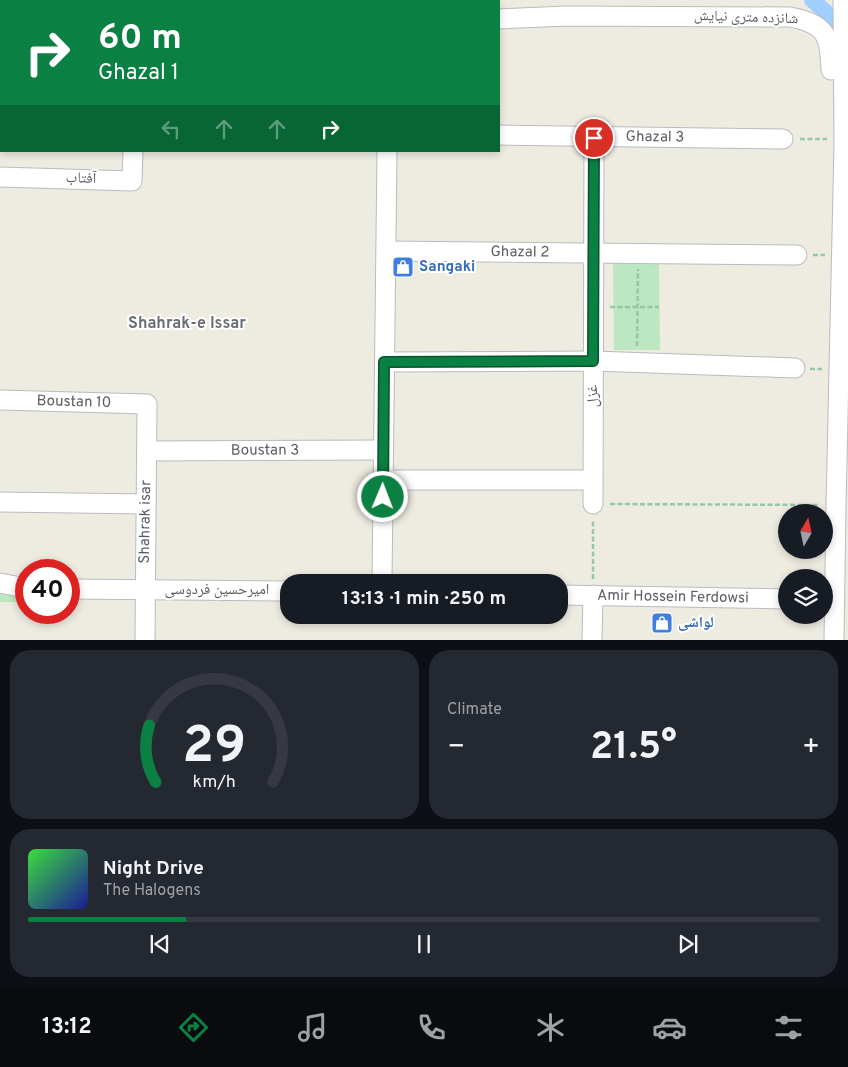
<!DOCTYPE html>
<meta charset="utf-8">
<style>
:root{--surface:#171b24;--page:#242831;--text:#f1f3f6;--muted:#9ea1a6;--line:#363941;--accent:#0b8043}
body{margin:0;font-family:Overpass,"Noto Naskh Arabic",sans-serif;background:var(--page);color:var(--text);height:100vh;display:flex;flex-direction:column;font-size:19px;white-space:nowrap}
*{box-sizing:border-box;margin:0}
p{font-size:16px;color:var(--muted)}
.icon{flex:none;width:28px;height:28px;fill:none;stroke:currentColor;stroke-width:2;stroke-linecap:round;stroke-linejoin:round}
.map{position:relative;height:640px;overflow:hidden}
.sheet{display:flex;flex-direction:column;gap:10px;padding:10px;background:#0d0f14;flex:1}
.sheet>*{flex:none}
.top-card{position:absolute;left:0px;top:0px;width:500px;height:152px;box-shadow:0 2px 8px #0003;background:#0b8043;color:#fff;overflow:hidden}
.needle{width:32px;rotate:9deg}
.controls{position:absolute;left:778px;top:504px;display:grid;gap:10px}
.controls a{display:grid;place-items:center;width:55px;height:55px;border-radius:50%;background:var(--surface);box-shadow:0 2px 8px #0003;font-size:25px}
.speed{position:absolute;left:15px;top:559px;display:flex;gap:10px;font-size:25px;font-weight:700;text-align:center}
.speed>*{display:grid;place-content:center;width:65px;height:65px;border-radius:50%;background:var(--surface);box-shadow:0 2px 8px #0003;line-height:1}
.speed .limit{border:8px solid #d22;background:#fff;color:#111}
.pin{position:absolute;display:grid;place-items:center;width:42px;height:42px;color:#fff;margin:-21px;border:2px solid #fff;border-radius:50%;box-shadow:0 1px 5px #0007}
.me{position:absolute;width:55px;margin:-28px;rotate:1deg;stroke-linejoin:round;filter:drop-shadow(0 0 4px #0008)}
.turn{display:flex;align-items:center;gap:18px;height:105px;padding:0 15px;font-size:22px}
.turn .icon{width:65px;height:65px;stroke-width:2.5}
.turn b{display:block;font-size:35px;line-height:42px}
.lanes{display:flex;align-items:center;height:48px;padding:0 15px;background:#0003;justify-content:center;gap:25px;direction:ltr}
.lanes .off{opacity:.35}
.big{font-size:38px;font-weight:700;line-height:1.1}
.sheet .card{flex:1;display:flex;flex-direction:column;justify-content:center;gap:8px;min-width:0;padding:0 18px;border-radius:20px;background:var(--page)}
.sheet .dial{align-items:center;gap:0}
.dial svg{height:130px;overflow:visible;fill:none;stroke:var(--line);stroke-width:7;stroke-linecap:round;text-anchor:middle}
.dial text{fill:var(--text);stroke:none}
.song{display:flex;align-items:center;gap:15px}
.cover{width:60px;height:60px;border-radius:8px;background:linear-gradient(135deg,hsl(120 70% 55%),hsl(240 70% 35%))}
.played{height:5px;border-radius:2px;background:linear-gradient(90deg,var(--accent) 20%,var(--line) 20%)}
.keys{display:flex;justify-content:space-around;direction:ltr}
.heat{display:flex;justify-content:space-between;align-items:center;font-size:28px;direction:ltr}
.sheet .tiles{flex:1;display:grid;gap:10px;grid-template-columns:1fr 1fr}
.card:last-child{grid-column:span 2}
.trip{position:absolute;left:280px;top:574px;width:288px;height:50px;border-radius:20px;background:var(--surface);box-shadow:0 2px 8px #0003;font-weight:700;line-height:50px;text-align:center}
.tab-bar{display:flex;height:80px;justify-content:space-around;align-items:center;background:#090b0e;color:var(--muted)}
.tab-bar .icon{width:35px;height:35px}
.tab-bar .active{color:var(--accent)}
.tab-bar b{font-size:22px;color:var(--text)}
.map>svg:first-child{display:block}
</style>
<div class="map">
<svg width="848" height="640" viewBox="0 0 848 640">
<rect width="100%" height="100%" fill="#eeece1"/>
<g fill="#bce7c0">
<path d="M659,260L660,350H614L613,261Z"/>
<path d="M0,589L26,593V602H0Z"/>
</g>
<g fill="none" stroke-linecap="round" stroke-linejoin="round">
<path stroke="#a0ceff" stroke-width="4.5" d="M406,1L407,0"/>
<path stroke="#a0ceff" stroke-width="16" d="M812,0L826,12L847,36"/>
<g stroke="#b9bbc1" stroke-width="21">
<g id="minor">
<path d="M139,1V0"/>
<path d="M393,1V0"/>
<path d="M499,19L566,16L790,17C826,24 830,35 831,70"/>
<path d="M0,65H1"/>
<path id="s1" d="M499,135L783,139"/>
<path d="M0,177L132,181L133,151"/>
<path id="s2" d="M386,251L797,255"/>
<path d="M385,362L593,361L795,368"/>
<path id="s3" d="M0,400L147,404L145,640"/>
<path id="s4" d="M147,451L383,450"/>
<path d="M383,480H593"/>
<path d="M0,502L146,504"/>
<path d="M593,504L594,138"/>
<path d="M382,582L387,151"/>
<path d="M0,583L26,588"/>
<path d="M69,589L289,591"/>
<path id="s5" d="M559,595L786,599"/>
<path d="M592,640L593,595"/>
<path d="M834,640L836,506L844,144L843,0"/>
</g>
</g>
<g stroke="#95c8a8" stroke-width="2.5" stroke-dasharray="5 2.5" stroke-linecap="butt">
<path d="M800,139H827"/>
<path d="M813,255H825"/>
<path d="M610,307H659"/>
<path d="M637,346L638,269"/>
<path d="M810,369H822"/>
<path d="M610,504L820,505"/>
<path d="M593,579V519"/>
</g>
<use href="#minor" stroke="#fff" stroke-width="19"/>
</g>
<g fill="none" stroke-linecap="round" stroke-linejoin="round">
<g stroke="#07532c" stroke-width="12">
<path id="route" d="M383,497L384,362L593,361L594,138"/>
</g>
<use href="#route" stroke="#0b8043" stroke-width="9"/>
</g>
<defs>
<g id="shop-square" transform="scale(1.125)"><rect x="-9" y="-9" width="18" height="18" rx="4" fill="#3f7fe0" stroke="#fff"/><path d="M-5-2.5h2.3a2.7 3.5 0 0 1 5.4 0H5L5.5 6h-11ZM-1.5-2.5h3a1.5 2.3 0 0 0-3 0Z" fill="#fff"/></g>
</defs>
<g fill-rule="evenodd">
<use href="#shop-square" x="403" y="267"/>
<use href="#shop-square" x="662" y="623"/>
</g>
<g text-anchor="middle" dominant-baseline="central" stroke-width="4" stroke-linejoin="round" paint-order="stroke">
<g font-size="15" fill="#5a5d63" stroke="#fff">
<text transform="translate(746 18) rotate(2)">شانزده متری نیایش</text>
<text stroke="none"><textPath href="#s1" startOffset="156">Ghazal 3</textPath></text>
<text transform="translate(81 179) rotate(2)">آفتاب</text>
<text stroke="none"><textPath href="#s2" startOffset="134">Ghazal 2</textPath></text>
<text transform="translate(593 396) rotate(-90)">غزل</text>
<text stroke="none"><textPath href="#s3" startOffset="74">Boustan 10</textPath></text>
<text stroke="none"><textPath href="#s4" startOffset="118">Boustan 3</textPath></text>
<text transform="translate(146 522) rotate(-89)">Shahrak isar</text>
<text x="217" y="590">امیرحسین فردوسی</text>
<text stroke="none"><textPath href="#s5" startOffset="114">Amir Hossein Ferdowsi</textPath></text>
</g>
<g font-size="15" font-weight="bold" fill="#366cbe" stroke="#fff" text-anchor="start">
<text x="419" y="267">Sangaki</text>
<text x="678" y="623">لواشی</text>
</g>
<g font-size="16" font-weight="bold" fill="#6b6f75" stroke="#fff">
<text x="187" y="324">Shahrak-e Issar</text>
</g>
</g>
</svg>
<div class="controls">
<a><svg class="needle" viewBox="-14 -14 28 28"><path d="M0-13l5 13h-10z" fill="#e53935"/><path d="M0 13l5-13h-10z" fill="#9ea1a6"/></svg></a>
<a><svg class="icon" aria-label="layers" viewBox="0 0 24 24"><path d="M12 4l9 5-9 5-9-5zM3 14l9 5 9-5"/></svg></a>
</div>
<div class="speed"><div class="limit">40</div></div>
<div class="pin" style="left:594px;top:138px;background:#d93025"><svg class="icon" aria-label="arrive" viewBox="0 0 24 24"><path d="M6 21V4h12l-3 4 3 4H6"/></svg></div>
<svg class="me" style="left:383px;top:497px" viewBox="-20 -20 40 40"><circle r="17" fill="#0b8043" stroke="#fff" stroke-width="3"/><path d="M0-11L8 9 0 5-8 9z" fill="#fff"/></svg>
<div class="trip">13:13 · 1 min · 250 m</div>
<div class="top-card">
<div class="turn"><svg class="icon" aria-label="right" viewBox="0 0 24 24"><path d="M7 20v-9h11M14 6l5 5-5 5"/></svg><div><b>60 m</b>Ghazal 1</div></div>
<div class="lanes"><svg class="icon off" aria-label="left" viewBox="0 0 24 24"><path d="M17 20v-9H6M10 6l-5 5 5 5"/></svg><svg class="icon off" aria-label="ahead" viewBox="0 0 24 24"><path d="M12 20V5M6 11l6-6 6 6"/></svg><svg class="icon off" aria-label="ahead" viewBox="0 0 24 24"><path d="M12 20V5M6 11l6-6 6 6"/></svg><svg class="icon" aria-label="right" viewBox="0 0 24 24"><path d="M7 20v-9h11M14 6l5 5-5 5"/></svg></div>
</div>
</div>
<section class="sheet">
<div class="tiles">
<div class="card dial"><svg viewBox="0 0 100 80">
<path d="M14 69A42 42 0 1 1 86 69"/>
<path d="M14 69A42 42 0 0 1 10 34" stroke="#0b8043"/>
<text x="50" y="56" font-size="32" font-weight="700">29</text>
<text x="50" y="72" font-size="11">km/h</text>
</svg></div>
<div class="card"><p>Climate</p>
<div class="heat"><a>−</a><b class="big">21.5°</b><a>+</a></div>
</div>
<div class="card">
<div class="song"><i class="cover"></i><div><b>Night Drive</b><p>The Halogens</p></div></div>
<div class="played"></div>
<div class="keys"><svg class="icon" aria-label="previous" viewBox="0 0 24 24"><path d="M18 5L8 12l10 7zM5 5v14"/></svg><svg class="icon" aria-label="pause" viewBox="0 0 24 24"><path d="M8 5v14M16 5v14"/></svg><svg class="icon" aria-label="next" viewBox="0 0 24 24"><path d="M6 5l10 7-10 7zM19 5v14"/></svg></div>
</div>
</div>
</section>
<nav class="tab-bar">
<b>13:12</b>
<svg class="icon active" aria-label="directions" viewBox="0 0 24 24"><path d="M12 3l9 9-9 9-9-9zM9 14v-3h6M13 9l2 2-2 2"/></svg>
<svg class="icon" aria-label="music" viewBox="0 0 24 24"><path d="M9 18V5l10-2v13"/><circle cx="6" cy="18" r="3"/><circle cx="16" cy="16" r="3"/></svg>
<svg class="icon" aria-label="phone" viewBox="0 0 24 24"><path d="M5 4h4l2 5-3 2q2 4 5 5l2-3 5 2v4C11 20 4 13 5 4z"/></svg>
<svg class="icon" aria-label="climate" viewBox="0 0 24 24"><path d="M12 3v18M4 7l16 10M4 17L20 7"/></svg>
<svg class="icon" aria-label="car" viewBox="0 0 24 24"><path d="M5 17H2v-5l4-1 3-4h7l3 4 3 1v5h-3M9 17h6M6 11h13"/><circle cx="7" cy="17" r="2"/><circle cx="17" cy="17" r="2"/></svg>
<svg class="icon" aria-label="filters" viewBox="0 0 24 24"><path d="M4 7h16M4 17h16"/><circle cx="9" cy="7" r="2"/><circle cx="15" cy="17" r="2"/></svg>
</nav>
